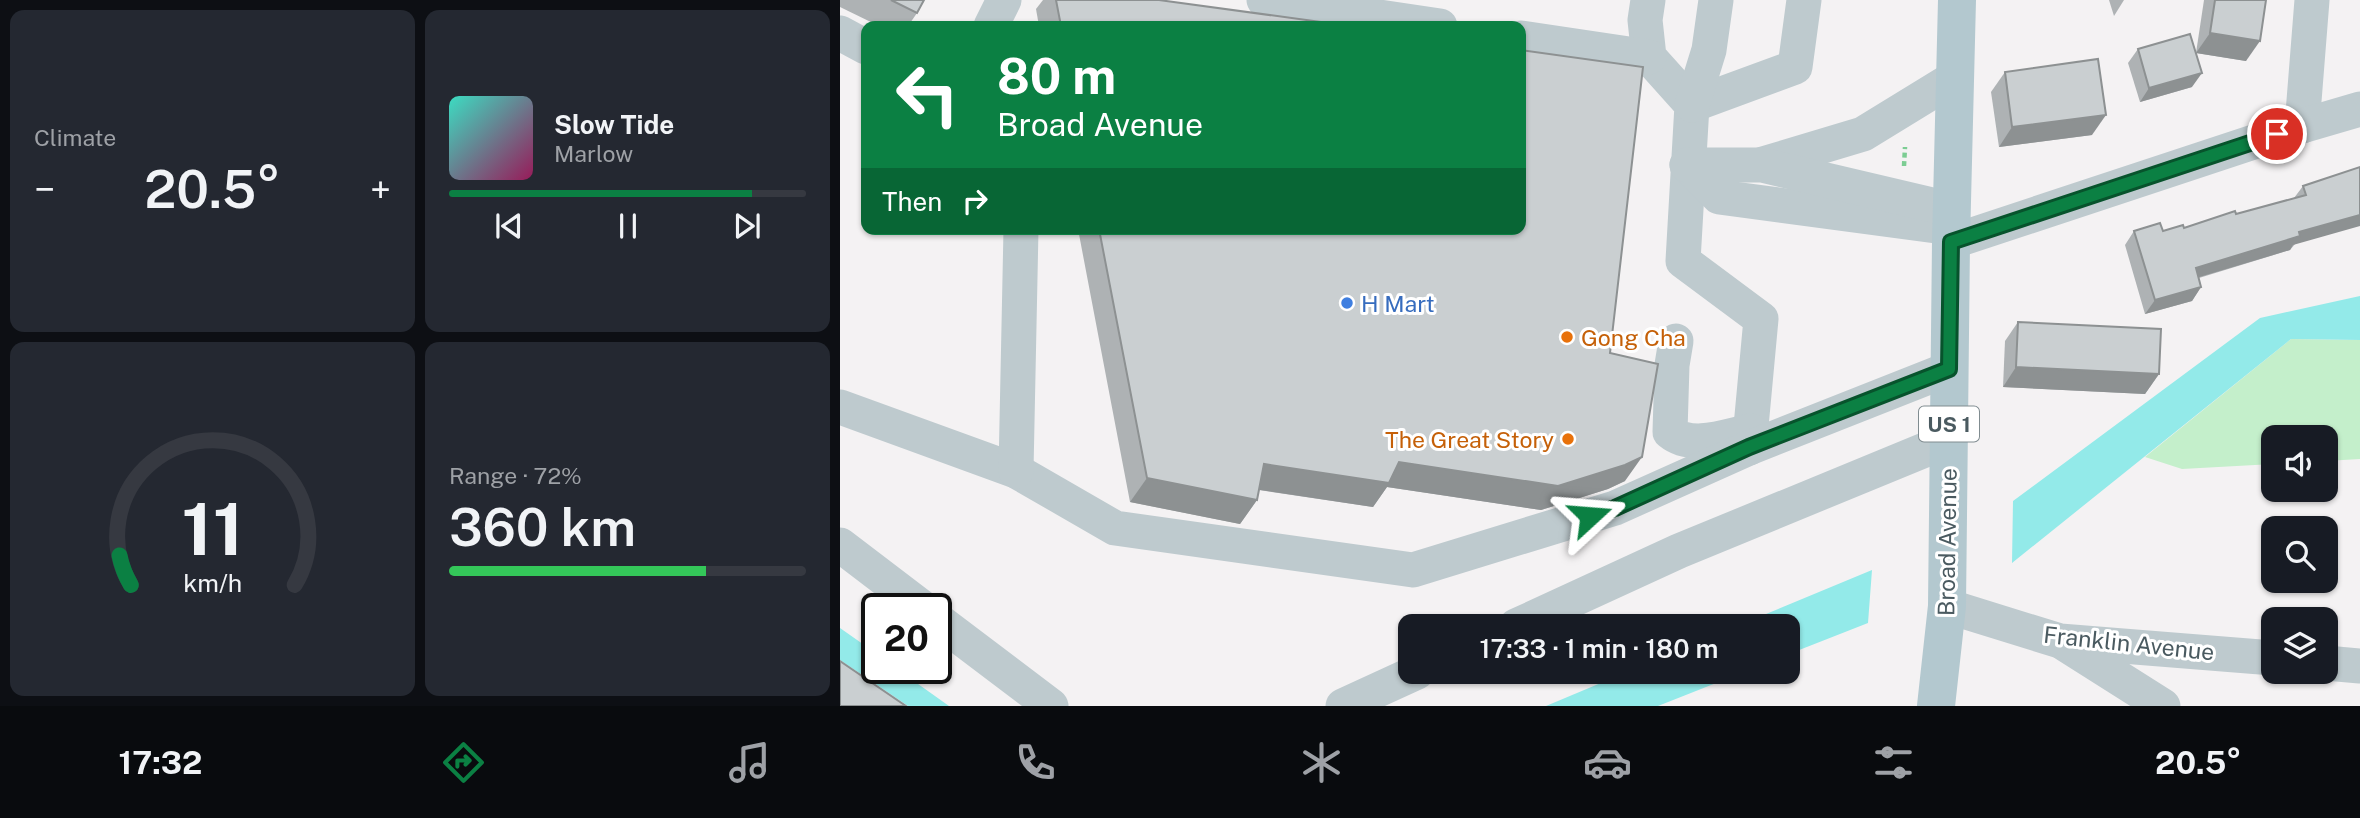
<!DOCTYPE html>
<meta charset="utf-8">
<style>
:root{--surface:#171b24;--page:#242831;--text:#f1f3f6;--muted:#9ea1a6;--line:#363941;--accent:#0b8043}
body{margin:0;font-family:"Public Sans",sans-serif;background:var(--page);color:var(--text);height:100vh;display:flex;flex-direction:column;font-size:26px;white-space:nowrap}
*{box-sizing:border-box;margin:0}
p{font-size:23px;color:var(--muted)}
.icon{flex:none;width:38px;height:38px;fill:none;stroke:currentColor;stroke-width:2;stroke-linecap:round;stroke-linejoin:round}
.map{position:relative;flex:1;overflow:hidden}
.details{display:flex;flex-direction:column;gap:10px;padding:10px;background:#0d0f14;width:840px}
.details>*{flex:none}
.hud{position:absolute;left:21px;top:21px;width:665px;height:214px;border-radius:14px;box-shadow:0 2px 5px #0004;background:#0b8043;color:#fff;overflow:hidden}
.tools{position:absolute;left:1421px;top:425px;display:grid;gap:14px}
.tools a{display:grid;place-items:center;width:77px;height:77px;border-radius:14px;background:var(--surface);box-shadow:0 2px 5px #0004;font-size:35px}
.speed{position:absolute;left:21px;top:593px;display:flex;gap:14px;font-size:35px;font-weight:700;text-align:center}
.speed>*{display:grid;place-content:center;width:91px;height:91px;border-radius:50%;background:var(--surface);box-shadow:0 2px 5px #0004;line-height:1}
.speed .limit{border:4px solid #111;border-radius:10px;background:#fff;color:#111}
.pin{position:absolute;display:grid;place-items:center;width:60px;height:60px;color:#fff;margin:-30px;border:4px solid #fff;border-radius:50%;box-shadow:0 2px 7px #0007}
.me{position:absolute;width:77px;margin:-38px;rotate:71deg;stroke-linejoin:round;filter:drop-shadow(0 0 5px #0008)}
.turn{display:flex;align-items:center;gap:24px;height:147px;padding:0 21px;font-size:32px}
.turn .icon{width:91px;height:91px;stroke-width:2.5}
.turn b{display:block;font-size:49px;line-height:60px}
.then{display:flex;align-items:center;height:66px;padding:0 21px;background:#0003;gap:14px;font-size:26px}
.big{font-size:52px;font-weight:600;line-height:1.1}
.details .card{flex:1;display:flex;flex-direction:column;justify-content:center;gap:10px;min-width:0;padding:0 24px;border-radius:14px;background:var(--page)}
.details .dial{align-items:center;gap:0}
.dial svg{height:182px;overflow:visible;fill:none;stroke:var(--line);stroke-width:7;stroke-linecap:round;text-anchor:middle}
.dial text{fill:var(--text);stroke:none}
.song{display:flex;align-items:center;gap:21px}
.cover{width:84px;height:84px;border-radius:10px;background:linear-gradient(135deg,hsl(170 70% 55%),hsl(330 70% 35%))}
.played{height:7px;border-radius:4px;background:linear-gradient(90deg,var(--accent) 85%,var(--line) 85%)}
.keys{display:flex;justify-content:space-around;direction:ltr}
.heat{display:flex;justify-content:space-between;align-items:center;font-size:38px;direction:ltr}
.charge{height:10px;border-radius:5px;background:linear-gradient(90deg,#34c759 72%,var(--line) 0)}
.details .tiles{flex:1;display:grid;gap:10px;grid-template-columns:repeat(2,1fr)}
.trip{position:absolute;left:558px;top:614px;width:402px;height:70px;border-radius:14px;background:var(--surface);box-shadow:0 2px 5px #0004;font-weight:600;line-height:70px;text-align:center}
.tabs{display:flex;height:112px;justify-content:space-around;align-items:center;background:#090b0e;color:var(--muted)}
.tabs .icon{width:49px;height:49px}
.tabs .on{color:var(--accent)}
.tabs b{font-size:32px;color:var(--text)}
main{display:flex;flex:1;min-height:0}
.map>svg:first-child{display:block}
</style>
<main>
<section class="details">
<div class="tiles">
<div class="card"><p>Climate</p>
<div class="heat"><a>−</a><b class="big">20.5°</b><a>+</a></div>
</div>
<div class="card">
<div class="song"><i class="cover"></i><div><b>Slow Tide</b><p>Marlow</p></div></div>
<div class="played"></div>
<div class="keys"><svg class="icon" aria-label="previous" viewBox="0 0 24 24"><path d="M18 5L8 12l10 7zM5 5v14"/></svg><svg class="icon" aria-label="pause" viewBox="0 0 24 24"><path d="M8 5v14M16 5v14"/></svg><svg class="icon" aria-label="next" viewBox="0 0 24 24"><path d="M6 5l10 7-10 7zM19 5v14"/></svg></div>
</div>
<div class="card dial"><svg viewBox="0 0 100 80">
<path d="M14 69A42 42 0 1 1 86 69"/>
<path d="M14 69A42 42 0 0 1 9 56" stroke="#0b8043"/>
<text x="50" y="56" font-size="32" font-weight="700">11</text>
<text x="50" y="72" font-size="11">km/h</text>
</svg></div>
<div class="card"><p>Range · 72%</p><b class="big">360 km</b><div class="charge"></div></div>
</div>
</section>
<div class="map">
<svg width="1520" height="706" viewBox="0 0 1520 706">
<rect width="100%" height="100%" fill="#f4f2f3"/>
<path fill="#c4efcb" d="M1451,339L1520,340V459L1486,461V438H1433V464L1342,469L1305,457Z"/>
<g fill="#93eae9">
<path d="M1520,296V340L1451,339L1172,563L1173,501L1420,318Z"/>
<path d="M1032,570L1028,623L949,654L948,626H897Z"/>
<path d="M0,628L37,654V668L57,669L109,706H68L0,660Z"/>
<path d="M787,672H904L818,706H706Z"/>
</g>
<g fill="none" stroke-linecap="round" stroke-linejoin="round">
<path stroke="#7ccd93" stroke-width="4.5" stroke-dasharray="5 3.5" stroke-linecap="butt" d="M1064,166L1065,147"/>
<g stroke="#becace" stroke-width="35">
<path d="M424,0L600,26"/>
<path d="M808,0L805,20L809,57L852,105L843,261L921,319L909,448"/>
<path d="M151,26L164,0"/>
<path d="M0,33L26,47"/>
<path d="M681,38L809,57"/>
<path d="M852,105L955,67L964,0"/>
<path d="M852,105L869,50L876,0"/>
<path d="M1462,126L1472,0"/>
<path d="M923,164L1023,134L1116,77"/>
<path d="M847,165L879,197L1111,228"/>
<path d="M847,165H922L1105,208"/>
<path d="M1111,242L1462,126L1520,109"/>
<path d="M836,341L832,365L830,432C852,450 886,436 911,431"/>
<path d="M0,407L176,471L275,528L573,570L775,508L909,448L1109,369"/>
<path d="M176,471L181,229"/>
<path d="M0,545L84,609"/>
<path d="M1107,606L1220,641L1433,658"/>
<path d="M96,619L211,706"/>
<path d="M676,626L839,551L1109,440"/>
<path d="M1225,644L1323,706"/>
<path d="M1486,663L1520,666"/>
<path d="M503,706L577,672"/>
</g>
<path stroke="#b3c8cf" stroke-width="38" d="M1096,706L1107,606L1111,242L1117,0"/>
</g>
<g fill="#aeb2b4">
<path d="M0,0H84L77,13L68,26H39L0,7Z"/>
<path d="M203,0H319L510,26H199L196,9Z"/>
<path d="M1269,0H1284L1274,16Z"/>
<path d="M1364,0H1426L1406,61L1356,53Z"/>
<path d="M1298,49L1352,87L1300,102L1288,63Z"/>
<path d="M1165,72L1252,135L1159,147L1151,92Z"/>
<path d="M1520,167L1450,250L1359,278L1361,287L1352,301L1305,314L1285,245L1294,231H1323L1344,228L1454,198L1463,186Z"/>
<path d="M238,229H681L770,353L785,481L768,489L701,510L547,487L533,507L419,490L417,500L400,524L290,502Z"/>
<path d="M1178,322L1319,374L1305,394L1163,387L1165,341Z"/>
</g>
<g fill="#8d9192">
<path d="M1370,33L1420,41L1406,61L1356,53Z"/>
<path d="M1362,73L1352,87L1300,102L1309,88Z"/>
<path d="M1266,115L1252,135L1159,147L1172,127Z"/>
<path d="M1520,215V226L1453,245L1450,250L1346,281L1356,268L1459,232Z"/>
<path d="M1361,287L1352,301L1305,314L1315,300Z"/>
<path d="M1176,367L1319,374L1305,394L1163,387Z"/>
<path d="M802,457L785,481L768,489L701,510L547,487L533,507L407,488L424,464Z"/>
<path d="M307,478L417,500L400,524L290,502Z"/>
</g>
<g fill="#cacfd1" stroke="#8d9192" stroke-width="2">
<path d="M51,0H84L77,13Z"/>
<path d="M216,0H319L510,26H221Z"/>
<path d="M1375,0H1426L1420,41L1370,33Z"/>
<path d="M1350,34L1362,73L1309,88L1298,49Z"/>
<path d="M681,50L803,67L770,353L818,364L802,457L785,465L718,486L559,462L549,483L424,464L417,500L307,478L259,229H681Z"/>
<path d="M1258,59L1266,115L1172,127L1165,72Z"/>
<path d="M1520,167V215L1459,232L1460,236L1356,268L1361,287L1315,300L1294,231L1320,223L1323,231L1343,225L1344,228L1395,211L1396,214L1466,195L1463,186Z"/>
<path d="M1178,322L1321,329L1319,374L1176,367Z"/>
<path d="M0,661L66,706H0Z"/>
</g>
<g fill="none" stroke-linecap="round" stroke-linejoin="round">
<g stroke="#07532c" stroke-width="18">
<path id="route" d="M750,516L775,508L909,447L1109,369L1111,242L1437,134"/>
</g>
<use href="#route" stroke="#0b8043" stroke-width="12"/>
</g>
<circle fill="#3f7fe0" stroke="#fff" stroke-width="2.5" cx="507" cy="303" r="7"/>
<g fill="#e8710a" stroke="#fff" stroke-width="2.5">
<circle cx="727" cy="337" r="7"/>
<circle cx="728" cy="439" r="7"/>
</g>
<g text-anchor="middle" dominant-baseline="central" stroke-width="6" stroke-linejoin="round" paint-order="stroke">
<rect fill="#fff" stroke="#808c90" stroke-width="2" x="1079" y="406.5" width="60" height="35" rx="5"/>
<g font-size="21" font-weight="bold" fill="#4a5a60">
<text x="1109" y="424">US 1</text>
</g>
<g font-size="23" fill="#366cbe" stroke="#fff" text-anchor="start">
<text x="521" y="303">H Mart</text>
</g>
<g font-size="23" fill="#c56008" stroke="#fff" text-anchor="start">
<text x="741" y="337">Gong Cha</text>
<text x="714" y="439" text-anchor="end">The Great Story</text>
</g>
<g font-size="23" fill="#4a5a60" stroke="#fff">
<text transform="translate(1107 542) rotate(-89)">Broad Avenue</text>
<text transform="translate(1289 643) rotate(6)">Franklin Avenue</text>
</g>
</g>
</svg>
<div class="tools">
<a><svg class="icon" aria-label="sound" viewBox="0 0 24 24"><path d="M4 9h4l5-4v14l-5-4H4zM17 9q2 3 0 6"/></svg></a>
<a><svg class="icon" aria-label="search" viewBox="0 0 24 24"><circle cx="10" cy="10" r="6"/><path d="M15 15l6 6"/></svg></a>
<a><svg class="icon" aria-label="layers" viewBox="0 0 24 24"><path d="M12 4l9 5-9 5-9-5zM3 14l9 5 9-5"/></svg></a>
</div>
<div class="speed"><div class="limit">20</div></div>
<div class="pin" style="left:1437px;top:134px;background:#d93025"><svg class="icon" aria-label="arrive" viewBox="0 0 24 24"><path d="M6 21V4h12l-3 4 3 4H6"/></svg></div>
<svg class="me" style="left:750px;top:516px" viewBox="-20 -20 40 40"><path d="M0-17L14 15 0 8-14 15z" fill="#0b8043" stroke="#fff" stroke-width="4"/></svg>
<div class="trip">17:33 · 1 min · 180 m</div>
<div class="hud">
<div class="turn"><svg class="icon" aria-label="left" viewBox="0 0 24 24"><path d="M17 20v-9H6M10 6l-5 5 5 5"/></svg><div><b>80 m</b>Broad Avenue</div></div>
<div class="then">Then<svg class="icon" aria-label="right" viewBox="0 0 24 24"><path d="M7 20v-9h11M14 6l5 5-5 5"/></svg></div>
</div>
</div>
</main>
<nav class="tabs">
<b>17:32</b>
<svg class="icon on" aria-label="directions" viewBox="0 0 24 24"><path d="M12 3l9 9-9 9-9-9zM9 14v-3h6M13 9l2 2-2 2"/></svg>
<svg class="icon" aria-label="music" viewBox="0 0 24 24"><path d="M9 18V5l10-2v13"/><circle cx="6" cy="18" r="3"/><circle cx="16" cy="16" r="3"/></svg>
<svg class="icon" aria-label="phone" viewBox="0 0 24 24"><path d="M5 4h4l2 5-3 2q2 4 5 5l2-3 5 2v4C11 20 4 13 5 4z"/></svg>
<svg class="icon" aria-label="climate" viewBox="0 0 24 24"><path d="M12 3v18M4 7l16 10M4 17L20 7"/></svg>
<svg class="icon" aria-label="car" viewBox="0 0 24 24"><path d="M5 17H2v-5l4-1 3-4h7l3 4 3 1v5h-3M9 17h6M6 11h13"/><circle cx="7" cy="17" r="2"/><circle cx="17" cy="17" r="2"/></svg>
<svg class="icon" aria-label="filters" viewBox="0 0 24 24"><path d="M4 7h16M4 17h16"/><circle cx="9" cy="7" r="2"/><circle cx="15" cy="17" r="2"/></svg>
<b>20.5°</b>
</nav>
